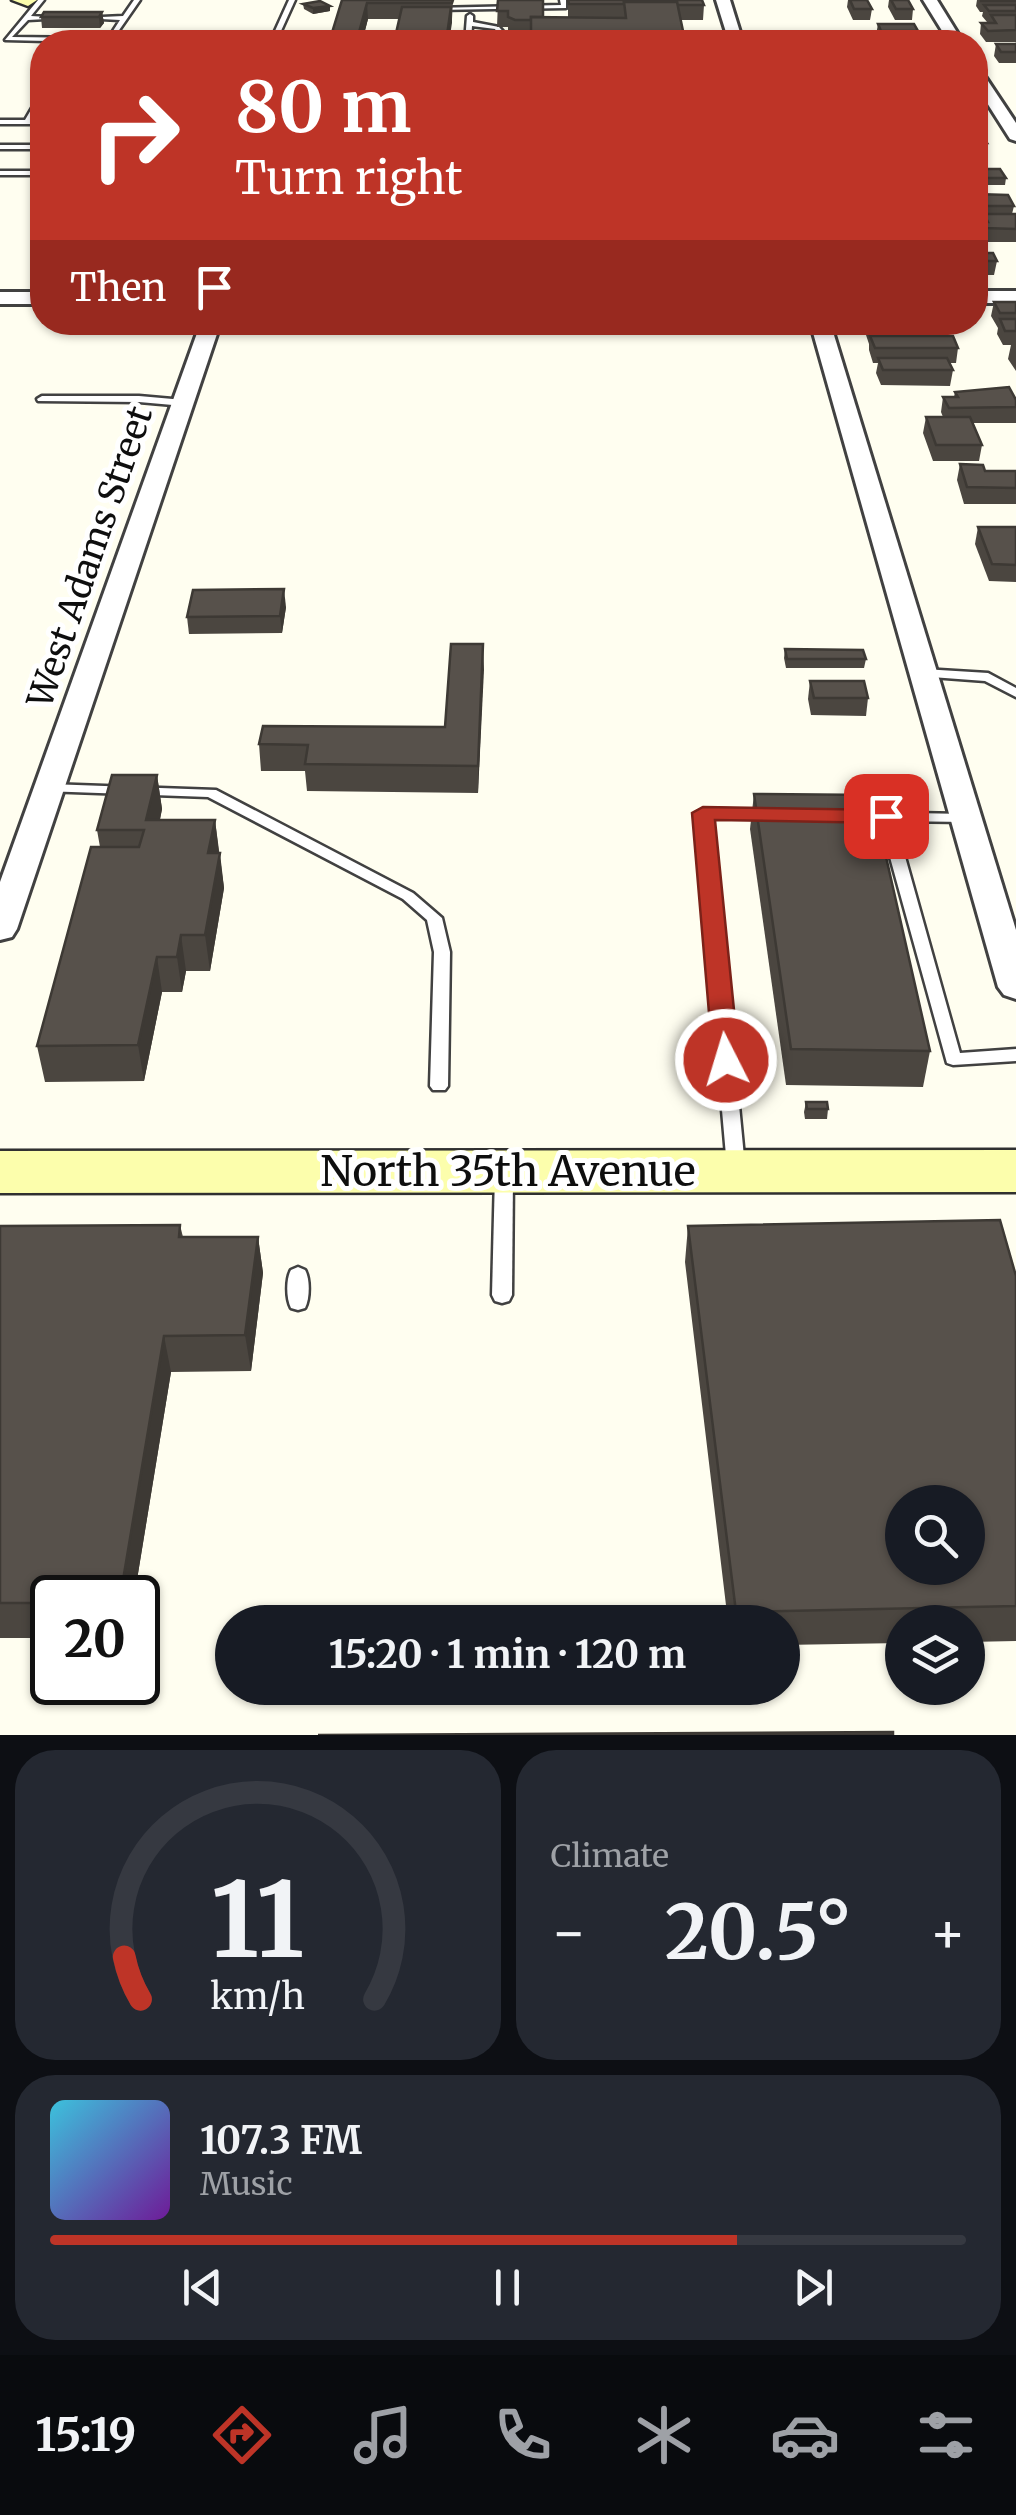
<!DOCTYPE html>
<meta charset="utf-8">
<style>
:root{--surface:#171b24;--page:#242831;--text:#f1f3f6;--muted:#9ea1a6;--line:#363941;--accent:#be3427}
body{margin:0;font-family:Merriweather,serif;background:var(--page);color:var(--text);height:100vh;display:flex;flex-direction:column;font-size:38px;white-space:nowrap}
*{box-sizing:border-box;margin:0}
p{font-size:32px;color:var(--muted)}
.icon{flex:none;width:55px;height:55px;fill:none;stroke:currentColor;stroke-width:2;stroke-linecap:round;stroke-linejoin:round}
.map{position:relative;height:1735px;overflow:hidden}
.sheet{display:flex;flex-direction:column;gap:15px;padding:15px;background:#0d0f14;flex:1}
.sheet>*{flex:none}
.banner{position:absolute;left:30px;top:30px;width:958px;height:305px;border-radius:40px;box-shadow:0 2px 8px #0004;background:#be3427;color:#fff;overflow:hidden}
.controls{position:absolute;left:885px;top:1485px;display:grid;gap:20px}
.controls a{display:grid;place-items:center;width:100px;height:100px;border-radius:50%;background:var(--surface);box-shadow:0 2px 8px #0004;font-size:50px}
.speed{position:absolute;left:30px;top:1575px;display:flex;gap:20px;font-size:50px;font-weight:700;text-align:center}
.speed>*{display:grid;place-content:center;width:130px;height:130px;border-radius:50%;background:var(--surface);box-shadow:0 2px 8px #0004;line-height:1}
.speed .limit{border:5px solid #111;border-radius:15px;background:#fff;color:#111}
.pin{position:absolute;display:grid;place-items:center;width:85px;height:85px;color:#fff;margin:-42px;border-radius:20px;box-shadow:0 5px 15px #0006}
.me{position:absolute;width:110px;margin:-55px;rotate:355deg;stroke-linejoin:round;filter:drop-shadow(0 0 8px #0008)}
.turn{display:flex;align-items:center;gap:35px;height:210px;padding:0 40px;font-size:45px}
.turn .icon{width:130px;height:130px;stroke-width:2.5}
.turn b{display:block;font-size:70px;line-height:85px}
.then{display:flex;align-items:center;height:95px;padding:0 40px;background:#0003;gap:20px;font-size:38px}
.big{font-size:75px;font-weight:700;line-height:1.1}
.sheet .widget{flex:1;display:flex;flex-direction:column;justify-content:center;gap:15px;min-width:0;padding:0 35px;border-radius:40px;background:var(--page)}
.sheet .dial{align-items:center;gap:0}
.dial svg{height:260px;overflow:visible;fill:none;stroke:var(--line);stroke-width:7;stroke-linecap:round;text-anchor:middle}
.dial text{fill:var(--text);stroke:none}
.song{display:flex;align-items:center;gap:30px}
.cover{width:120px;height:120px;border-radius:15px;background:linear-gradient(135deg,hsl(190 70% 55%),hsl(280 70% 35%))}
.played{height:10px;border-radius:5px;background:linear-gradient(90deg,var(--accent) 75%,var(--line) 75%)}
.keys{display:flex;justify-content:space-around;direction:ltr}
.heat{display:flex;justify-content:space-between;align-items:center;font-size:55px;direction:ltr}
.sheet .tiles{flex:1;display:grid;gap:15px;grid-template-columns:1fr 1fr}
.widget:last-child{grid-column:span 2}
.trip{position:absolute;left:215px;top:1605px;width:585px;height:100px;border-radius:50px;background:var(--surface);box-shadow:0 2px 8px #0004;font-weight:700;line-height:100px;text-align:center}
.tab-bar{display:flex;height:160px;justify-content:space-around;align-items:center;background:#090b0e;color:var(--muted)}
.tab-bar .icon{width:70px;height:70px}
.tab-bar .current{color:var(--accent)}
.tab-bar b{font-size:45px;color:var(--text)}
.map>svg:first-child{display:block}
</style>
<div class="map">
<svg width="1016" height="1735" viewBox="0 0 1016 1735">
<rect width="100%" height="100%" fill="#fffef0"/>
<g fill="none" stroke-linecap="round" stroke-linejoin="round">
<g stroke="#414141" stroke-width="5">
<g id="lane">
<path d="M38,0H44L31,16L64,18L28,20L12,37L91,38L111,34L120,20L81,18L123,16L134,0H140L115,36L88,42L5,40Z"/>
<path d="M289,0H295L276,42H270Z"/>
<path d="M560,0H566V8L436,10L433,8L561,5Z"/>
<path d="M470,14L473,16V22L499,27L507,36L508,42H502L495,29L472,26L471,42H465L467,16Z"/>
<path d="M39,96H42V103L32,120H42V124H0V120H25Z"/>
<rect x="0" y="145" width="42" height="4"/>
<rect x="0" y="171" width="42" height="4"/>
<path d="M42,396H139L184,400L189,403L184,406L139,402L38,401L37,399Z"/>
<path d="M923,669L988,673L1016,688V697L985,681L918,676L916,673L918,670Z"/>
<path d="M49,784L216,790L413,893L442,918L450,952L448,1086L445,1090H433L430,1086L434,952L427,920L403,899L208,797L44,791L42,788Z"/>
<path d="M703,809L769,810L776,814L769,818L711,817L745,1167L742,1172L736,1174L730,1172L727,1167L696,813Z"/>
<path d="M857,812L966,814L973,818L966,822L895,821L960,1053L1016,1049V1061L953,1065L947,1063L880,821L852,819L850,816Z"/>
<path d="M504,1168L510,1170L513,1175L512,1295L509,1301L502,1303L495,1301L492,1295L495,1175L498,1170Z"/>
<path d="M298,1267L305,1270C310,1279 310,1298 305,1308L298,1310L291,1308C286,1298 286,1279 291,1270Z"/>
</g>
</g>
<g stroke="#414141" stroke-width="6">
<g id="street">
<path d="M716,0H730L743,42H729Z"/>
<path d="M923,0H937L963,42H949Z"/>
<path d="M975,67L980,69L1016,123V141L1010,139L975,84Z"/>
<rect x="975" y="291" width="41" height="12"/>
<rect x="0" y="292" width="42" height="12"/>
<path d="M201,322H221L17,929L12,937L0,940V882Z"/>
<path d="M810,322H830L1016,930V999L1004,995L998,987Z"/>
</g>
</g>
<g stroke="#303030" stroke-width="5">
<g id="secondary">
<path d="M12,0H37L28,6Z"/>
<path d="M1016,1150V1192L0,1193V1151Z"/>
</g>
</g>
<use href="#lane" fill="#fff" fill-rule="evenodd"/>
<use href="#street" fill="#fff" fill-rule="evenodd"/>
<use href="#secondary" fill="#fcfeac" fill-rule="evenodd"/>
</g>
<g fill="#4b4640">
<path d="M342,0H453L452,19V23L399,19H368L362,42H331V36Z"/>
<path d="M498,0L543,17H568V0L704,5L703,20H680L683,31L682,42H704H531V37L515,36L508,33V27H497Z"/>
<path d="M848,0H867L872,9L870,20H853L847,7Z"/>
<path d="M889,0H908L913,9L912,20H895L888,7Z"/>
<path d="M977,0H1016V63H999L994,56L996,44H1015L1016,42H986L980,34L981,23L987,22L982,16L983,12H980L976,6Z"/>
<path d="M303,4L330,11L313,14L304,9Z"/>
<path d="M102,12L104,23L100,28H42L41,17Z"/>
<path d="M878,24L918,31L917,35L924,42H880L876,35Z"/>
<path d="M975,131L987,143L983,169L1006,178L1005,185H980L975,176Z"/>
<path d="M975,194L1014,206L1012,214H1016V242H982L979,236L983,219H975Z"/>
<path d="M975,242L982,253L997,261L994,275H975Z"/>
<path d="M994,302H1016V371L1008,359L1011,345H1003L997,334L998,328L991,316Z"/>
<path d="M862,322H943V326H937L940,331L939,336L958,348L956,363H949L953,370L950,386L881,385L876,373L878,363H873L869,350V344L866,335L867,326H864Z"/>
<path d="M955,392L1016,400V423H973L982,445L979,461H933L923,433L926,417H943L941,412L943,397H954Z"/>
<path d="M960,464L985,471H1016V504H964L957,480Z"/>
<path d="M978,527H1016V582L989,581L975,544Z"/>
<path d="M286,607L282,633L189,634L187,617Z"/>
<path d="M483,644L478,793L307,791L305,771H261L259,744L445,727Z"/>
<path d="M785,649L866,659L864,668H786L784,658Z"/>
<path d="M810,681L868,698L866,716L811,715L808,699Z"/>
<path d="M157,775L162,809L160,820H215L224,888L210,971H186L182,992H162L144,1081L45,1082L37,1046L100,847L97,830Z"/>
<path d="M754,794L930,1051L923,1087L786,1085L750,829Z"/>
<path d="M806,1102L828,1109L827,1119H805L804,1112Z"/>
<path d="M180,1225L183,1237H258L263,1273L251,1371L171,1372L134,1598H52V1638H0V1226Z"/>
<path d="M688,1226L1016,1276V1641L968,1642V1622H902V1643L782,1645V1622H728L685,1262Z"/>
</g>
<g fill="#3d3934">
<path d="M367,3L368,19L362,42H358V36Z"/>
<path d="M330,6V11L313,14V8Z"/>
<path d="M451,7L452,23L449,42H446Z"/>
<path d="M102,12L104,23L100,28L99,17Z"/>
<path d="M284,589L286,607L282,633L280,616Z"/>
<path d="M483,644L484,670L478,793V766Z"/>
<path d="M157,775L162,809L152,855L146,820Z"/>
<path d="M215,820L219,854L208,853Z"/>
<path d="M220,853L224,888L210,971L205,935Z"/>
<path d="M181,935L186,971L182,992L177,957Z"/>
<path d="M157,957L162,992L144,1081L138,1045Z"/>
<path d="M258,1237L263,1273L251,1371L245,1335Z"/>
<path d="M164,1336L171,1372L134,1598H120Z"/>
</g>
<g fill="#57514b" stroke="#3d3934" stroke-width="2.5" fill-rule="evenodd">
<path d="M342,0H453L452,3H367L358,36H331Z"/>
<path d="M498,0H543V17H531V20H515L508,17V11H497Z"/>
<path d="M568,0H702L704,5H677V2H624V4H569Z"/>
<path d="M850,0H867L872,9H854Z"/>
<path d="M891,0H908L913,9H896Z"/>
<rect x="981" y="0" width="35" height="1"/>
<path d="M320,1L330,6L313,8L303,4Z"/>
<path d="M624,2H677L683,31L531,32V17L626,18Z"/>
<path d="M984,5H1016V11H989Z"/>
<path d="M402,7H451L446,42H394Z"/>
<path d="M44,12H102L99,17H41Z"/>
<path d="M991,15H1016V30L988,31L981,23H996Z"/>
<path d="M878,24H914L918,31H881Z"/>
<path d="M883,35H920L924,42H888Z"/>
<path d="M772,36H814L817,42H775Z"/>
<path d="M996,44H1016V52H1001Z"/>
<path d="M975,131H979L987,143H975Z"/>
<path d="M975,148H980L985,157H975Z"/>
<path d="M976,169H1000L1006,178H981Z"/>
<path d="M975,194L1008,195L1014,206H975Z"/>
<path d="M984,214H1016V229L985,228L981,222H988Z"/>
<path d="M975,242L982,253H993L997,261H975Z"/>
<path d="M994,302H1016V313H1000Z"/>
<path d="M1000,319H1016V331H1005Z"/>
<path d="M869,322H935L940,331L873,332Z"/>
<path d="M870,336H953L958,348H875Z"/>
<path d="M878,358H947L953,370H883Z"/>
<path d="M1009,387L1016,400V407L949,408L943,397H958L955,392Z"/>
<path d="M926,417H970L982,445H936Z"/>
<path d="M960,464L983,465L985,471H1016V488L967,487Z"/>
<path d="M978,527H1016V565L992,564Z"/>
<path d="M284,589L280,616L187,617L193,590Z"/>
<path d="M451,644H483L478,766L305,764L308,745L259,744L263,726L445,727Z"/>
<path d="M785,649L863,650L866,659H787Z"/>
<path d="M810,681H864L868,698H814Z"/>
<path d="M112,775H157L146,820H215L208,853H220L205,935H181L177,957H157L138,1045L37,1046L91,847H139L144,830H97Z"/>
<path d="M754,794L872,795L930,1051L791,1049Z"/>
<path d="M806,1102H827L828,1109H807Z"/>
<path d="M1000,1220L1016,1276V1606L736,1612L688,1226ZM902,1502H968V1568H902Z"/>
<path d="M180,1225L179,1237H258L245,1335L164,1336L120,1598H52V1603H0V1226Z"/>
<path d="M893,1732V1735H318Z"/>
</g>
<path fill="#be3427" stroke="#7c2219" stroke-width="2.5" d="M703,807L886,810L897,816L886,823L715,820L739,1060L726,1069L713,1060L692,813Z"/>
<g text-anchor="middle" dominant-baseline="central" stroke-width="10" stroke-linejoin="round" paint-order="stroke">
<g font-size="35" fill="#0e0e0e" stroke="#fff">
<text transform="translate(90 557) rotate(-71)">West Adams Street</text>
</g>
<g font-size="42" fill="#0e0e0e" stroke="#fff">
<text x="508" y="1171">North 35th Avenue</text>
</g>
</g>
</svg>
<div class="controls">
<a><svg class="icon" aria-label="search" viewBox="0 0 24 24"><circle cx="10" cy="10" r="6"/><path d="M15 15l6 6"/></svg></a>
<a><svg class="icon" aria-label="layers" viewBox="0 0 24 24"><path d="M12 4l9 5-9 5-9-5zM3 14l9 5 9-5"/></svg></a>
</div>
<div class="speed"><div class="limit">20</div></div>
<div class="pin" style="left:886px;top:816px;background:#d93025"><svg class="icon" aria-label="arrive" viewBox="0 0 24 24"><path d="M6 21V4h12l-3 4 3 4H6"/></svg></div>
<svg class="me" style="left:726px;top:1060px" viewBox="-20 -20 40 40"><circle r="17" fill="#be3427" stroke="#fff" stroke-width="3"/><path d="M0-11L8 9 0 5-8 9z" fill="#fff"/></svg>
<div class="trip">15:20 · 1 min · 120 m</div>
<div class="banner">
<div class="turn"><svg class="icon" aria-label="right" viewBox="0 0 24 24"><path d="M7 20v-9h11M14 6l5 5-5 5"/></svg><div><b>80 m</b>Turn right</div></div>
<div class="then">Then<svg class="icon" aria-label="arrive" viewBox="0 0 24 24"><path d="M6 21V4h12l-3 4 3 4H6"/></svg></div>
</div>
</div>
<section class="sheet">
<div class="tiles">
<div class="widget dial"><svg viewBox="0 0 100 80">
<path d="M14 69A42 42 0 1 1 86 69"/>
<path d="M14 69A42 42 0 0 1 9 56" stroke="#be3427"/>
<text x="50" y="56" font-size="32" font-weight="700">11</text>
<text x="50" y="72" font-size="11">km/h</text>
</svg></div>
<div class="widget"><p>Climate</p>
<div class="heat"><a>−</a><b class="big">20.5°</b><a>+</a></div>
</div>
<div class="widget">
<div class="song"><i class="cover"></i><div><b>107.3 FM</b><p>Music</p></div></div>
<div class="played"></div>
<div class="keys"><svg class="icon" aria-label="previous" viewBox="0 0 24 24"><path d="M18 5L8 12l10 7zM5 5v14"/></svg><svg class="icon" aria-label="pause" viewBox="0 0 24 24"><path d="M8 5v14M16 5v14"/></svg><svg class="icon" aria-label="next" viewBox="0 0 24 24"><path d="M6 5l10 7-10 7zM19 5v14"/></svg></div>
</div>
</div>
</section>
<nav class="tab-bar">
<b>15:19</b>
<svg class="icon current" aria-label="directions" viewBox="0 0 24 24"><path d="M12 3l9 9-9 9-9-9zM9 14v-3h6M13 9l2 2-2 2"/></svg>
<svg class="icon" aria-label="music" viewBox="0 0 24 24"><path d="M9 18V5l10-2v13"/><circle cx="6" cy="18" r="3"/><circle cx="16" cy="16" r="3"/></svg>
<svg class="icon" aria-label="phone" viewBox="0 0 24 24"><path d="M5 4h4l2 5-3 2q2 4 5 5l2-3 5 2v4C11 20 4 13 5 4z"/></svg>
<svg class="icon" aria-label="climate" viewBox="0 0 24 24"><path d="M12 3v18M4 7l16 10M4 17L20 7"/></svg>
<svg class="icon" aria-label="car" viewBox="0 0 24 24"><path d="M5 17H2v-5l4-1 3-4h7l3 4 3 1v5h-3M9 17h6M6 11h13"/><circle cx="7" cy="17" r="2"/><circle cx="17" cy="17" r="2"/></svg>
<svg class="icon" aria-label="filters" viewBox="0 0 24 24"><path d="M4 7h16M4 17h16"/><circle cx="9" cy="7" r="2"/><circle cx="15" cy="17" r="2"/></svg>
</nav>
